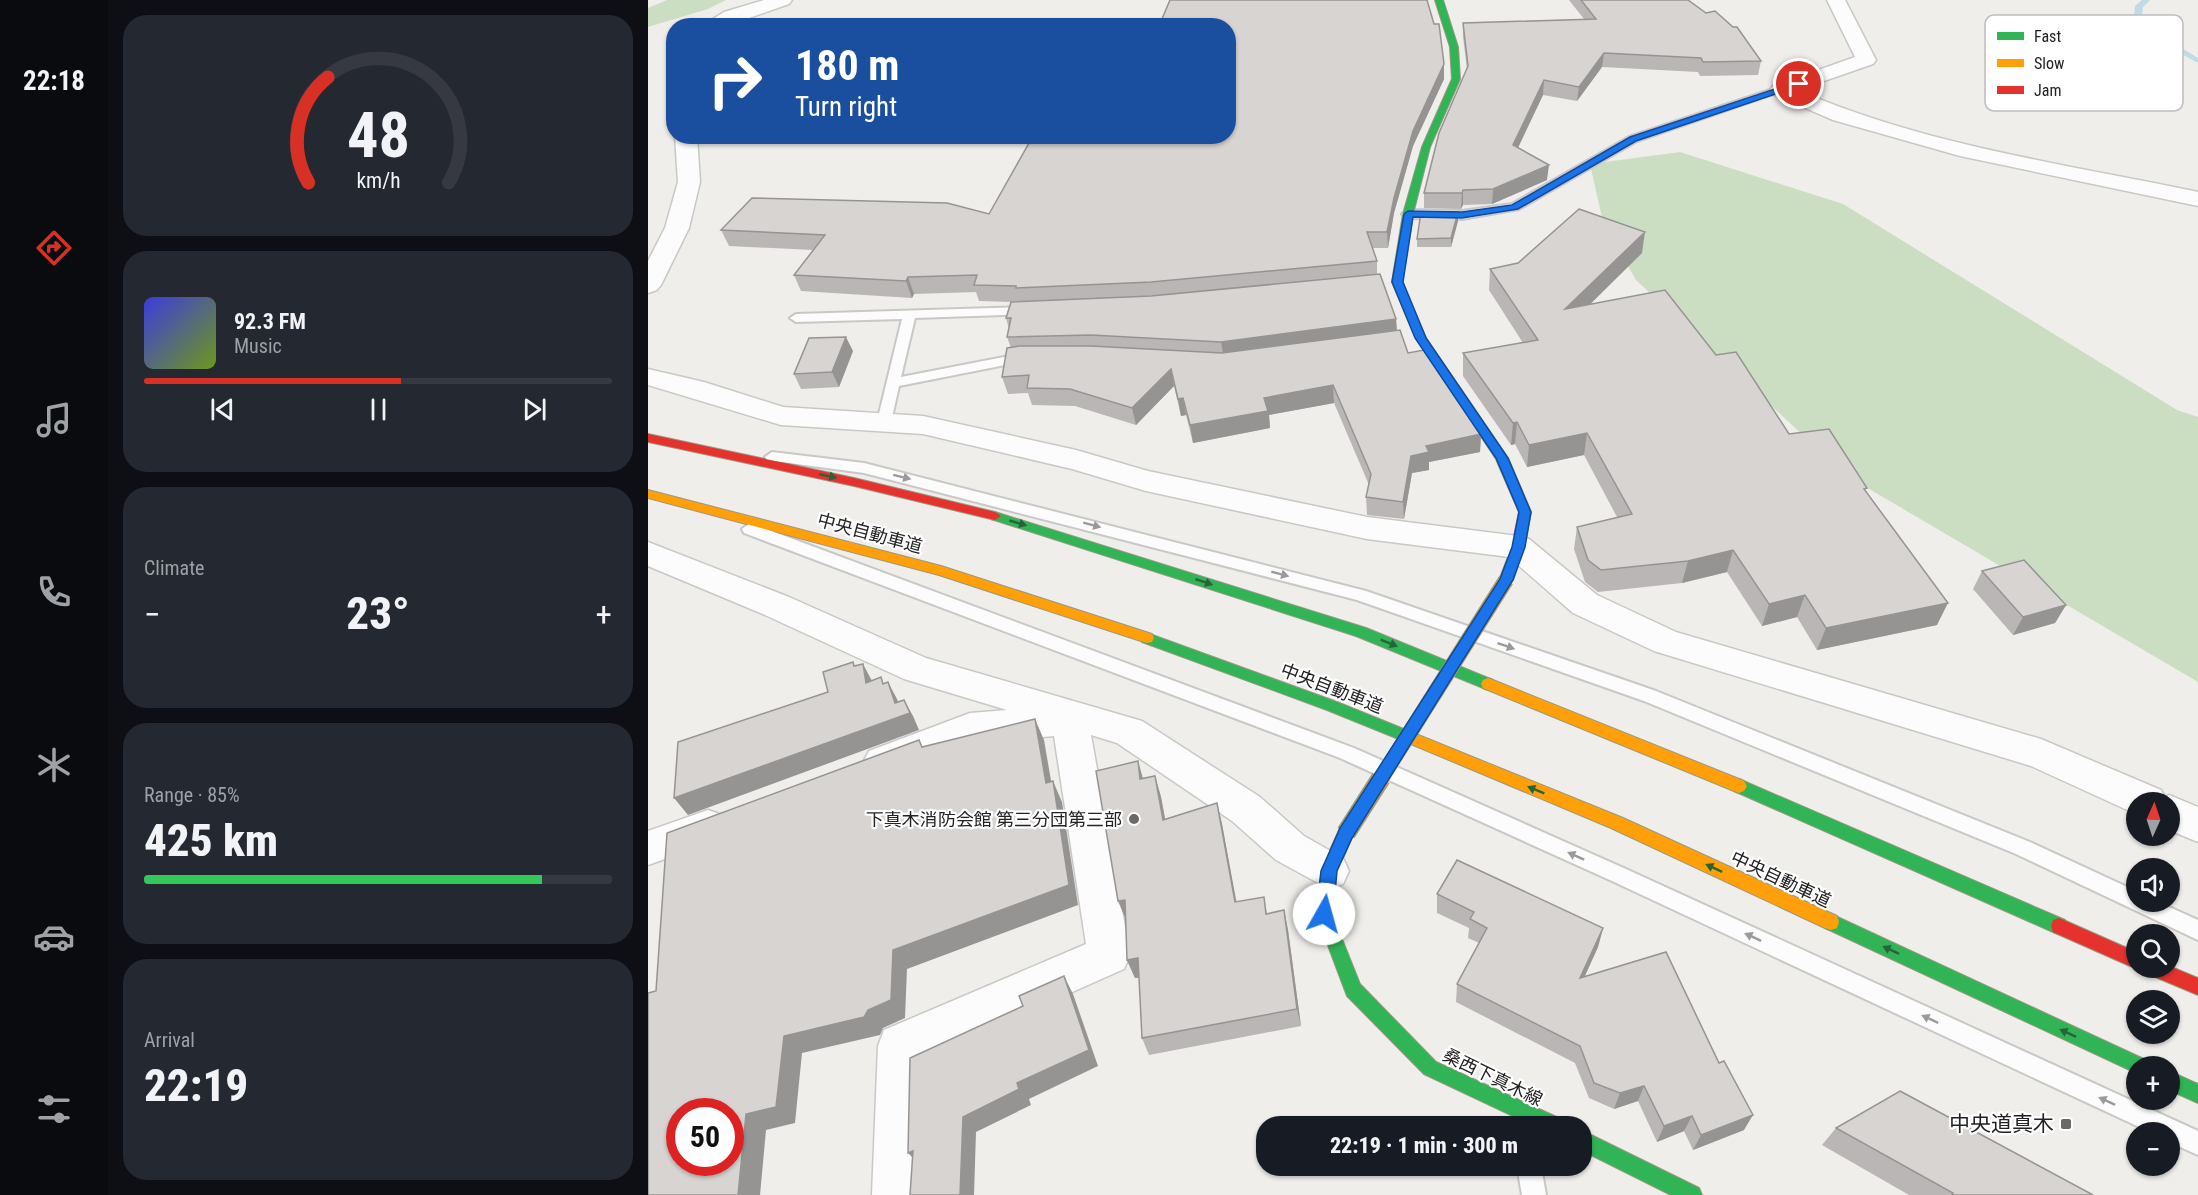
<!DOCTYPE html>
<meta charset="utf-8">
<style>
:root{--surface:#171b24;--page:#242831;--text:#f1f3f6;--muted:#9ea1a6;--line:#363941;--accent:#d93025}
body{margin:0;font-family:"Roboto Condensed","Noto Sans JP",sans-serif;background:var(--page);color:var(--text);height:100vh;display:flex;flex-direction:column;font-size:22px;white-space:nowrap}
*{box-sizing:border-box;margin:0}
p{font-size:20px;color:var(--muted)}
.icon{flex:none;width:33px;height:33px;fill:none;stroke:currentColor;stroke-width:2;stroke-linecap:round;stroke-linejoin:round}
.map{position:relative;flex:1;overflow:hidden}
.drawer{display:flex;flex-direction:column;gap:15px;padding:15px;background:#0d0f14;width:540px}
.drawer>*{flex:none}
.hud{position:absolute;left:18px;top:18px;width:570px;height:126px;border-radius:24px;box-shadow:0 2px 4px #0004;background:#1a4fa0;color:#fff;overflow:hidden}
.needle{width:39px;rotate:3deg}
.buttons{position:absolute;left:1478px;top:792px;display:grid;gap:12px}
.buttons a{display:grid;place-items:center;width:54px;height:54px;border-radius:50%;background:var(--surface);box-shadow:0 2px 4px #0004;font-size:30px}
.speed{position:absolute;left:18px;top:1098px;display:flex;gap:12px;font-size:30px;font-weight:700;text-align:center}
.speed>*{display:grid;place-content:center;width:78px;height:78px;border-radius:50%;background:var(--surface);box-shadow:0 2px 4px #0004;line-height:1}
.speed .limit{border:9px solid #d22;background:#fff;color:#111}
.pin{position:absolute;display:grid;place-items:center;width:51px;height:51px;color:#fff;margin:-26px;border:3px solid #fff;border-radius:50%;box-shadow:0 2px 6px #0007}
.me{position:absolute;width:66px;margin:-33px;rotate:7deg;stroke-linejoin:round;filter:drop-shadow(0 0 4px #0008)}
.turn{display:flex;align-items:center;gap:21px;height:126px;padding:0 30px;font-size:27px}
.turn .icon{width:78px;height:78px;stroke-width:2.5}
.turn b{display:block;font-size:42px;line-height:51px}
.big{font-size:45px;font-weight:800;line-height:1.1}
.drawer .widget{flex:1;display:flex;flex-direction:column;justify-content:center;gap:9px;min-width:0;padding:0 21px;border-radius:24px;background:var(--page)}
.drawer .dial{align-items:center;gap:0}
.dial svg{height:156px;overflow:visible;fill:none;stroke:var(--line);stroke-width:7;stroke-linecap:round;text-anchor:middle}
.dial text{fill:var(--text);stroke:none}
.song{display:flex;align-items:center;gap:18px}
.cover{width:72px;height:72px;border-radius:9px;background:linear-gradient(135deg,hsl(240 70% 55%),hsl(80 70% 35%))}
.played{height:6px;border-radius:3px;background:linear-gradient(90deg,var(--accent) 55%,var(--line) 55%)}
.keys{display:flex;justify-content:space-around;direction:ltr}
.heat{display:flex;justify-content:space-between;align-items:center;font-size:33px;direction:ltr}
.charge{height:9px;border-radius:4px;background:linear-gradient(90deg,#34c759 85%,var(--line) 0)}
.trip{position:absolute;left:608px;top:1116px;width:336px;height:60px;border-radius:24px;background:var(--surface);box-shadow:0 2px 4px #0004;font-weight:800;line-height:60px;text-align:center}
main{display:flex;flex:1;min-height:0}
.menu{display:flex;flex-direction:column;width:108px;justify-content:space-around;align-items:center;background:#090b0e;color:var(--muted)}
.menu .icon{width:42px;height:42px}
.menu .active{color:var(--accent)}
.menu b{font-size:27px;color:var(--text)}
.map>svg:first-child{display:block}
</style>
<main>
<nav class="menu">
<b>22:18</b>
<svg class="icon active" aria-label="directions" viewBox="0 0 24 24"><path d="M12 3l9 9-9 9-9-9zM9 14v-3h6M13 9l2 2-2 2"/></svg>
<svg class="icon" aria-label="music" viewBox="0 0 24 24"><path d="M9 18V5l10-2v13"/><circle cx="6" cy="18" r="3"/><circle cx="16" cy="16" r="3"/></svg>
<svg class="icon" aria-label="phone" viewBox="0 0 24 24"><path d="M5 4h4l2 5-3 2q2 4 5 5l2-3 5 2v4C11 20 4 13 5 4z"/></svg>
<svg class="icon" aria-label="climate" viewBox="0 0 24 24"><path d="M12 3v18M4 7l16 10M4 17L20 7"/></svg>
<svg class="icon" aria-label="car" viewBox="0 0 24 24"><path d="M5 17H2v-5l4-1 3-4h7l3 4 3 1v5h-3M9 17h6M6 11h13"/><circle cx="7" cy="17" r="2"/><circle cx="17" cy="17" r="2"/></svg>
<svg class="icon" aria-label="filters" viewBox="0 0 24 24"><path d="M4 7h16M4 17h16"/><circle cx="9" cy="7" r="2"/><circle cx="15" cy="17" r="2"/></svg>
</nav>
<section class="drawer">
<div class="widget dial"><svg viewBox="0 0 100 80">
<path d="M14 69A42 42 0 1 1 86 69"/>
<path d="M14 69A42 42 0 0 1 24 15" stroke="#d93025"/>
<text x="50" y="56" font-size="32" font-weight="700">48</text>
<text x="50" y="72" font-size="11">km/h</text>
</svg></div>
<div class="widget">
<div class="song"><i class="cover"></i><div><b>92.3 FM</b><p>Music</p></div></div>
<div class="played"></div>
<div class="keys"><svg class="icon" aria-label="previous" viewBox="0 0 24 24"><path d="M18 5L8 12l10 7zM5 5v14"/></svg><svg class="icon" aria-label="pause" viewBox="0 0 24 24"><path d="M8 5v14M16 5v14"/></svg><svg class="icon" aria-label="next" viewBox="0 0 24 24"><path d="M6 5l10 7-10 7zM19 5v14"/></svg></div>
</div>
<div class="widget"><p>Climate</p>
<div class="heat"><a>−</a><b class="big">23°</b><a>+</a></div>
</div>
<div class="widget"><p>Range · 85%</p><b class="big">425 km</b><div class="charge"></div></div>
<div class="widget"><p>Arrival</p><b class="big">22:19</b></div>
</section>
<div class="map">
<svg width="1550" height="1195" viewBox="0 0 1550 1195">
<rect width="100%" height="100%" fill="#f0eeeb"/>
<g fill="#cbdec1">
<path d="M19,0H78L60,9L0,27V8Z"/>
<path d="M1032,152L1195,204L1529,410L1550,417V682L1199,476L988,280L955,222L942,164Z"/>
</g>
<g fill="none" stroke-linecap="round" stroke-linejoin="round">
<path fill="#bfdbe3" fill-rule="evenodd" d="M1494,0H1502L1495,7L1494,17L1507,32L1550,58V63L1501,36L1486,17L1487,6Z"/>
<g stroke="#c9c8c7" stroke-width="4">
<g id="lane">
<path d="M1128,88L1137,90L989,141L871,209L814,219L760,218L754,214L760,210L814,211L864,204L981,137Z"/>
<path d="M381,307L387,311L386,314L267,318L253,377L377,353L384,357L377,361L251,386L243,422L236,427L229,422L254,319L148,322L142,318L148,314Z"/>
<path d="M124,452L216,463L718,591L1008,691L1382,842L1488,891V902H1510L1550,920V940L1368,854L996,701L709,600L216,473L119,460L117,457Z"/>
<path d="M102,523L706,748L978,869L1550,1131V1155L1521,1142V1132H1502L964,881L692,758L96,533L94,529Z"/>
<path d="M869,1166H893L898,1195H874Z"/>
</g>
</g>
<g stroke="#c9c8c7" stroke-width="3">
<g id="street">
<path d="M116,0H144L141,4L78,26H54L76,12Z"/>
<path d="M1179,0H1197L1228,60L1225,64L1150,90C1276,145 1416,164 1550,192V206L1312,156L1185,120L1125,94L1122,90L1125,86L1207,57Z"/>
<path d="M27,136H49L52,182L41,228L13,285L9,290L0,293V261L17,228L30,182Z"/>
<path d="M0,369L56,382L135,407L275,416L428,450L500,471L719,517L870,536L881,539L949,595L1028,632L1393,739L1513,790L1517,797L1521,795L1550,807V842L1521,830V802H1488V814L1383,766L1006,651L925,613L861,557L719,539L498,491L424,469L275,434L133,425L0,385Z"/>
<path d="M0,542L141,597L278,658L494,721L612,797L656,836L695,858L701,871L695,884L681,889L628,860L584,821L469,743L443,735L482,955L476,969L274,1059L272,1195H224L230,1046L236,1030L438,944L406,736L324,743L234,778L221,773L215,762L221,751L322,713L359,710L256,679L117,615L0,566Z"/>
<path d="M60,810L74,815L79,827L74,839L0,865V831Z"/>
</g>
</g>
<g stroke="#999a82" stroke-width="2">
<g id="fast">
<path d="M787,0H795L810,47L812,79L782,147L765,214L754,282L778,338L860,458L883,512L876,547L865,580L858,585L851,580L864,547L871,512L848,459L768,338L744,282L755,214L774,147L804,79L802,47Z"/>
<path d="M347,512L718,628L845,680L847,684L845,688L840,690L708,636L343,519L341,516Z"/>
<path d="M499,633L689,702L768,734L770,738L768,742L763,744L758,742L679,710L494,642L492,638L494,634Z"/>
<path d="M1091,779L1417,920L1419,926L1417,932L1411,934L1405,932L1086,791L1083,786L1086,781Z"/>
<path d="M698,826L704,828L706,833L689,871L684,914L712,984L788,1062L913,1119L915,1126H886L776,1074L699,996L668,914L673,871L692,828Z"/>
<path d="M1183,914L1498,1060L1501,1066H1488V1074L1486,1072L1177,928L1175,922L1177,916Z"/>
<path d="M1521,1071L1550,1084V1103L1521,1090Z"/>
<path d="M933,1130L1051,1188L1054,1195H1023L933,1150Z"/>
</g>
</g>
<g stroke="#999a82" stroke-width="2">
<g id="slow">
<path d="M0,490L293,566L504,634L506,638L504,642L499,643L291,575L0,498Z"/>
<path d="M840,678L1096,781L1099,786L1096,791L1091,793L1086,791L835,688L833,684L835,680Z"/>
<path d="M763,732L975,818L1189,916L1191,922L1189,928L1183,930L1177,928L963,828L758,742L756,738L758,734Z"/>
</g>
</g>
<g stroke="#999a82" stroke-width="2">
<g id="jam">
<path d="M0,434L206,478L347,512L353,516L347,520L206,486L0,442Z"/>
<path d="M1411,918L1488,952V968H1490H1488L1482,966L1405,932L1403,926L1405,920Z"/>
<path d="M1521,966L1550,978V995L1500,974L1497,968Z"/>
</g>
</g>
<use href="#lane" fill="#fdfcfc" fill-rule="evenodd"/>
<use href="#street" fill="#fdfcfc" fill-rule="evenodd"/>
<use href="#fast" fill="#30b455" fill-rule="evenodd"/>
<use href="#slow" fill="#ff9f0a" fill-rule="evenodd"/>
<use href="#jam" fill="#e5322d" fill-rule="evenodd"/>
<g stroke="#999a82" stroke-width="16" stroke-linecap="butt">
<path id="slow-bridge-far1" d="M732,780L858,580"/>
</g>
<g stroke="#999a82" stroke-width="20" stroke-linecap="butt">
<path id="slow-bridge" d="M698,833L733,778"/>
</g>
<use href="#slow-bridge-far1" stroke="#ff9f0a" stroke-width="14"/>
<use href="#slow-bridge" stroke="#ff9f0a" stroke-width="17"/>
</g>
<g fill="#b9b6b5">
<path d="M921,0H1040L1113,61L1110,75L1052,76L1050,72L954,67L929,101L895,95L870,148L899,180L844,204L815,205L813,209L776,208V193L819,69L815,37V23L936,19Z"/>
<path d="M796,64V79L765,146L746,213L740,248H724L729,261V274L748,319L749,330L760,353L833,434L832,452L781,462V470L764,473L756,519L719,515L718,497L721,485L686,403L621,415L622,428L545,443L538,415L533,416L526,386L488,425L427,406L384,405L380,393L360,394L354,377L363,348L359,337L361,329L358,318L363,302L331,301L328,292L266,294L264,298L153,291L146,275L165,250L81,246L73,230L341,214Z"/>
<path d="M810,212V221L803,247H769V239Z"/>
<path d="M994,253L942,304L1068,355L1141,434L1218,491L1289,625L1169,650L1149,617L1114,626L1079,572L1034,583L950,592L937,582L926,549L929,527L969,517L936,455L879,467L867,444L863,445L815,376V353L875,343L841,290L842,269L870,263Z"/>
<path d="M205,351L191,387L153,389L146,374Z"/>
<path d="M1334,571L1418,605L1407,623L1365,635L1325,589Z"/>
<path d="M507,776L513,797L517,819L569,803L574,824L588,902L616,897L619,914L636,910L640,930L653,1026L501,1055L494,1038L491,978H487L479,960L495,779Z"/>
<path d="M789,894L955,928L950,947L936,976L1096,1130L1045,1150L1036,1131L1009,1142L990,1101L966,1109L941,1098L927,1063L808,1002L809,984L831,943L820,938L821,928L789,913Z"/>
<path d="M1188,1128L1445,1195H1261L1174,1145Z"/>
</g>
<g fill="#969493">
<path d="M956,53L954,67L929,101L931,87Z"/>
<path d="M796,64V79L765,146L746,213L740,248L739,232L746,198L765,131Z"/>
<path d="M896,80L895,95L864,160L865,145Z"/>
<path d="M901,165L899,180L844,204L845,189Z"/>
<path d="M815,190V205L813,209L814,193Z"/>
<path d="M810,212V221L803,247V238Z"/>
<path d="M997,232L994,253L915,331L917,309Z"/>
<path d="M260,277L266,294L264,298L258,281Z"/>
<path d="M748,319L749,335L576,358L573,342Z"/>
<path d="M198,337L205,351L191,387L184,372Z"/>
<path d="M523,369L526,386L488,425L484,408Z"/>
<path d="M685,385L686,403L621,415L622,428L545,443L542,425L616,398Z"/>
<path d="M535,398L538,415L533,416L530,399Z"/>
<path d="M869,422L867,444L863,445L865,423Z"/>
<path d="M939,433L936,455L879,467L881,445Z"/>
<path d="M833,434L832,452L781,462V470L764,473L756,519L755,502L763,456L778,446Z"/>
<path d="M1085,550L1079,572L1034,583L1040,561Z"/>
<path d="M1157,595L1149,617L1114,626L1121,604Z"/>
<path d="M1300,603L1289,625L1169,650L1178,628Z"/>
<path d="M1418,605L1407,623L1365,635L1375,617Z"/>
<path d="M215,664L224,681L218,683Z"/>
<path d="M240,682L249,699L255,716L256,700L265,716L271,730L40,815L26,798L247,703Z"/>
<path d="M387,719L396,740L407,804L398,783Z"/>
<path d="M490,761L496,782L492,779Z"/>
<path d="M507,776L513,797L521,840L515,820Z"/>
<path d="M405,781L414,802L430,905L259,969L257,1018L235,1028L232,1035L154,1053L147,1123L118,1130L112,1195H90L98,1114L136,1036L245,950Z"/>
<path d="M569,803L574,824L592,921L587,902Z"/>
<path d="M477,900L478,920L470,901Z"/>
<path d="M636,910L640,930L653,1026L649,1009Z"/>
<path d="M955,928L950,947L928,996L932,978Z"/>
<path d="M490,958L498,976L487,978L479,960Z"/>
<path d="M416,976L425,994L450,1066L381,1099L383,1105L328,1132L326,1195H312L315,1117L369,1083Z"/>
<path d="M996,1086L990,1101L966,1109L972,1093Z"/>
<path d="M1105,1115L1096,1130L1045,1150L1053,1135Z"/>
<path d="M1044,1116L1036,1131L1009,1142L1016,1126Z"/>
<path d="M265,1151L275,1168L260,1153Z"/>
</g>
<g fill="#d7d4d2" stroke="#969493" stroke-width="1.5" fill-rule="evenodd">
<path d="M522,0H779L786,24H791L796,64L765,131L746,198L739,232H719L729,261L503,282L368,288V286L326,285L329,275L260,277L258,281L146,275L177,235L73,230L104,198L299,203L341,214L385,136H580V26H511Z"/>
<path d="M933,0H1040L1058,13L1067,11L1085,27H1089L1113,61L1055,62L1053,58L956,53L931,87L896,80L865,145L901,165L845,189L815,190L814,193H776L791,133L820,66L815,23L948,19Z"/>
<path d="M931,209L997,232L917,309L1017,290L1068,355L1088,352L1141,434L1181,429L1219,488L1216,489L1300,603L1178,628L1157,595L1121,604L1085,550L1040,561L953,570L940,560L929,527L984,514L939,433L881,445L869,422L865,423L815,353L890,340L842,269L870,263Z"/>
<path d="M773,212H810L803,238L769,239Z"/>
<path d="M732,274L748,319L573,342L443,335L359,337L363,318H358L363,302L503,296Z"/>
<path d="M752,330L760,353L776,350L833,434L778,446L781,452L763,456L755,502L718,497L723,474L685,385L616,398L620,411L542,425L535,398L530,399L523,369L484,408L422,389L379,388L381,375L354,377L359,348L371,346H443L574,353Z"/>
<path d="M198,337L184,372L146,374L161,338Z"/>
<path d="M1376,560L1418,605L1375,617L1334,571Z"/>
<path d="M205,662L206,666L215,664L218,683L233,677L235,684L240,682L247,703L256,700L262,713L26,798L30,742L180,692L175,672Z"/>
<path d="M387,719L398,783L405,781L421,885L245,950L243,1000L220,1010L216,1017L136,1036L128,1107L98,1114L90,1195H0V993L8,991L19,833L271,740L274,747ZM32,1112H82V1162H32Z"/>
<path d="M490,761L492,779L507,776L515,820L569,803L587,902L616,897L618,914L636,910L649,1009L494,1038L490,958L479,960L477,900L470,901L448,771Z"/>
<path d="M809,860L955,928L932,978L1018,952L1071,1063L1076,1061L1105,1115L1053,1135L1044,1116L1016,1126L996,1086L972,1093L946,1083L932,1046L809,984L839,928L822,919L826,912L789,894Z"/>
<path d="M416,976L441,1050L369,1083L371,1089L315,1117L312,1195H262L265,1151L260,1153L262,1058L375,1006L371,996Z"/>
<path d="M1252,1091L1445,1195H1304L1305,1193L1188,1128Z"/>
</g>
<defs><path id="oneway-solid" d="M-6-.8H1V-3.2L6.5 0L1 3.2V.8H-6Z" transform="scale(1.5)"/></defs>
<g fill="#286439">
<use href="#oneway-solid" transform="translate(180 476) rotate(12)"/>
<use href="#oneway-solid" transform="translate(370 523) rotate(16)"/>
<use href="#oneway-solid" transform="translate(556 582) rotate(18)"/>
<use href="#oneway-solid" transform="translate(741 643) rotate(22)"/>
<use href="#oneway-solid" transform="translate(888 790) rotate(-158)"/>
<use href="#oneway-solid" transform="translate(1066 868) rotate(-155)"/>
<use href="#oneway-solid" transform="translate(1243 950) rotate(-155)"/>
<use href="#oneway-solid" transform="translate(1420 1033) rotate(-155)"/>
</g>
<g fill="#9a9a9a">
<use href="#oneway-solid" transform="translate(254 477) rotate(14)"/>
<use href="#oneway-solid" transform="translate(444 525) rotate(15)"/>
<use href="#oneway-solid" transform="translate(632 574) rotate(15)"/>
<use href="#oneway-solid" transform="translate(858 646) rotate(19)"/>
<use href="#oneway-solid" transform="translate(928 856) rotate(-156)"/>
<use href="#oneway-solid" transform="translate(1105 937) rotate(-155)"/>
<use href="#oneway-solid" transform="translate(1282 1019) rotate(-155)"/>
<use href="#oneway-solid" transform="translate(1459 1101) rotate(-155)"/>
</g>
<path fill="#1a73e8" stroke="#114b97" stroke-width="1.5" d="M1151,81L1154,85L988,141L870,209L814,218L765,217L755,282L778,338L860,458L883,512L877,547L865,580L704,838L689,871L685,914L682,919L676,922L670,919L668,914L673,871L692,828L852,579L864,547L871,512L848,458L767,338L744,282L756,214L760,211L814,212L864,205L982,137Z"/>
<g fill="#6a6968" stroke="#fff" stroke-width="2">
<circle cx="486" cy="819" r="6"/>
<rect x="1412" y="1118" width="12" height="12" rx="3"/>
</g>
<g text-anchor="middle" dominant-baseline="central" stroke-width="4.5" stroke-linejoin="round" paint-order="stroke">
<g font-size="18" fill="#222" stroke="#fff">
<text transform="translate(222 533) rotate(15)">中央自動車道</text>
<text transform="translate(684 688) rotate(21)">中央自動車道</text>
<text transform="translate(1133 879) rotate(25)">中央自動車道</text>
<text transform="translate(845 1077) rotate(26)">桑西下真木線</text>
</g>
<g font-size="18" fill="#222" stroke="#fff" text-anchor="end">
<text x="474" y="819">下真木消防会館 第三分団第三部</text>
</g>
<g font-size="21" fill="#222" stroke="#fff" text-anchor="end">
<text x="1406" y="1124">中央道真木</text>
</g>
</g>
<rect x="1337" y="15" width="198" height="96" rx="9" fill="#fff" stroke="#bdbdbd" stroke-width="1.5"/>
<rect x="1349" y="32" width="27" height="8" fill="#30b455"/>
<rect x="1349" y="59" width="27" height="8" fill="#ff9f0a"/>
<rect x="1349" y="86" width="27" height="8" fill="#e5322d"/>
<g font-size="16" fill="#222">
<text x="1386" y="42">Fast</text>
<text x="1386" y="69">Slow</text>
<text x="1386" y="96">Jam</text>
</g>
</svg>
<div class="buttons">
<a><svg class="needle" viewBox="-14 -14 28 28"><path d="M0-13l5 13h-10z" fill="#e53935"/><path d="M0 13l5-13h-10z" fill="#9ea1a6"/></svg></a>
<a><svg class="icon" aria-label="sound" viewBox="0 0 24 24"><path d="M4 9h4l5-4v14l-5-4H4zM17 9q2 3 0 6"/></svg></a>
<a><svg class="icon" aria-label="search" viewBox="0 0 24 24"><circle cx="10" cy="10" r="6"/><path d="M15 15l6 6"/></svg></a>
<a><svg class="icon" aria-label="layers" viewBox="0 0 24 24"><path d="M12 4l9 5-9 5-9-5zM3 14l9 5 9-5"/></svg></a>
<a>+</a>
<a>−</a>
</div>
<div class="speed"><div class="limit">50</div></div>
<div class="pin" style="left:1151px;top:84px;background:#d93025"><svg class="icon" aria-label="arrive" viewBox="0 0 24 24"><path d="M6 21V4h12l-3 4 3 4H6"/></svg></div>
<svg class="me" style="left:676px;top:914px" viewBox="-20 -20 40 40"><circle r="19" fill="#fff"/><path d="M0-13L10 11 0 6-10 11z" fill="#1a73e8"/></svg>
<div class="trip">22:19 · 1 min · 300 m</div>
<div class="hud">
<div class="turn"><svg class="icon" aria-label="right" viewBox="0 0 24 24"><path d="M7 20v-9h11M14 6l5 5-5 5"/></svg><div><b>180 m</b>Turn right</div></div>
</div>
</div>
</main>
